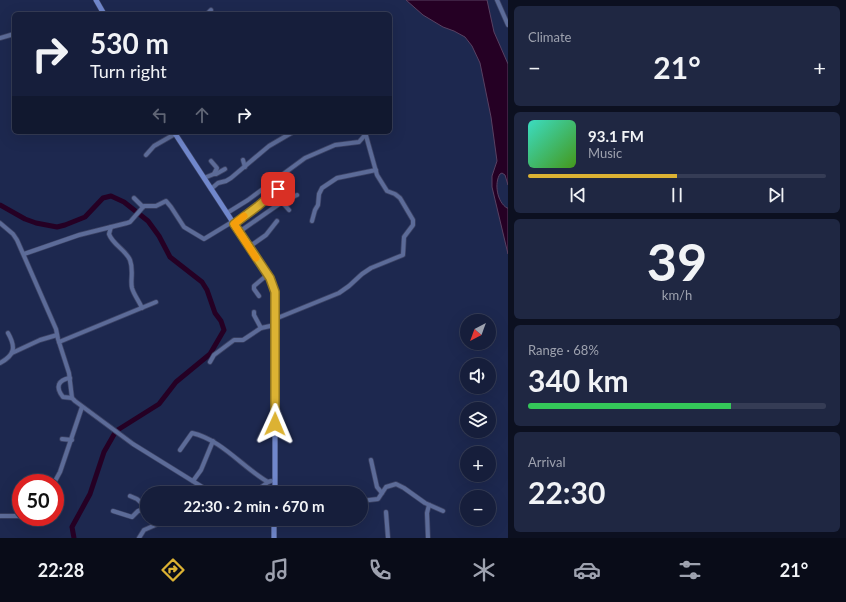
<!DOCTYPE html>
<meta charset="utf-8">
<style>
:root{--surface:#161e3b;--page:#1f2742;--text:#f1f3f6;--muted:#9ea2af;--line:#353c55;--accent:#dcb233}
body{margin:0;font-family:Lato,sans-serif;background:var(--page);color:var(--text);height:100vh;display:flex;flex-direction:column;font-size:15px;white-space:nowrap}
*{box-sizing:border-box;margin:0}
p{font-size:13px;color:var(--muted)}
.icon{flex:none;width:22px;height:22px;fill:none;stroke:currentColor;stroke-width:2;stroke-linecap:round;stroke-linejoin:round}
.map{position:relative;flex:1;overflow:hidden}
.details{display:flex;flex-direction:column;gap:6px;padding:6px;background:#0c1020;width:338px}
.details>*{flex:none}
.banner{position:absolute;left:12px;top:12px;width:380px;height:122px;border-radius:6px;box-shadow:0 4px 16px #0002,0 0 0 1px var(--line);background:#161e3b;color:var(--text);overflow:hidden}
.needle{width:26px;rotate:221deg}
.tools{position:absolute;left:460px;top:314px;display:grid;gap:8px}
.tools a{display:grid;place-items:center;width:36px;height:36px;border-radius:50%;background:var(--surface);box-shadow:0 4px 16px #0002,0 0 0 1px var(--line);font-size:20px}
.speed{position:absolute;left:12px;top:474px;display:flex;gap:8px;font-size:20px;font-weight:700;text-align:center}
.speed>*{display:grid;place-content:center;width:52px;height:52px;border-radius:50%;background:var(--surface);box-shadow:0 4px 16px #0002,0 0 0 1px var(--line);line-height:1}
.speed .limit{border:6px solid #d22;background:#fff;color:#111}
.pin{position:absolute;display:grid;place-items:center;width:34px;height:34px;color:#fff;margin:-17px;border-radius:8px;box-shadow:0 2px 6px #0006}
.me{position:absolute;width:44px;margin:-22px;rotate:1deg;stroke-linejoin:round;filter:drop-shadow(0 0 3px #0008)}
.turn{display:flex;align-items:center;gap:14px;height:84px;padding:0 12px;font-size:18px}
.turn .icon{width:52px;height:52px;stroke-width:2.5}
.turn b{display:block;font-size:28px;line-height:34px}
.lanes{display:flex;align-items:center;height:38px;padding:0 12px;background:#0003;justify-content:center;gap:20px;direction:ltr}
.lanes .off{opacity:.35}
.big{font-size:30px;font-weight:700;line-height:1.1}
.details .tile{flex:1;display:flex;flex-direction:column;justify-content:center;gap:6px;min-width:0;padding:0 14px;border-radius:6px;background:var(--page)}
.details .dial{align-items:center;gap:0}
.dial b{font-size:52px;line-height:1}
.song{display:flex;align-items:center;gap:12px}
.cover{width:48px;height:48px;border-radius:6px;background:linear-gradient(135deg,hsl(170 70% 55%),hsl(100 70% 35%))}
.played{height:4px;border-radius:2px;background:linear-gradient(90deg,var(--accent) 50%,var(--line) 50%)}
.keys{display:flex;justify-content:space-around;direction:ltr}
.heat{display:flex;justify-content:space-between;align-items:center;font-size:22px;direction:ltr}
.charge{height:6px;border-radius:3px;background:linear-gradient(90deg,#34c759 68%,var(--line) 0)}
.trip{position:absolute;left:140px;top:486px;width:228px;height:40px;border-radius:20px;background:var(--surface);box-shadow:0 4px 16px #0002,0 0 0 1px var(--line);font-weight:700;line-height:40px;text-align:center}
.dock{display:flex;height:64px;justify-content:space-around;align-items:center;background:#090c18;color:var(--muted)}
.dock .icon{width:28px;height:28px}
.dock .on{color:var(--accent)}
.dock b{font-size:18px;color:var(--text)}
main{display:flex;flex:1;min-height:0}
.map>svg:first-child{display:block}
</style>
<main>
<div class="map">
<svg width="508" height="538" viewBox="0 0 508 538">
<rect width="100%" height="100%" fill="#1d284f"/>
<path fill="#250024" stroke="#584162" d="M406,0H487L494,32L508,64V185L505,175L502,173L500,174C494,183 497,202 507,208H508V254L492,187V176L497,161L491,117L480,63L472,46L465,37L454,31L443,27L423,15Z"/>
<g fill="none" stroke-linecap="round" stroke-linejoin="round">
<path stroke="#250024" stroke-width="5" d="M0,205L25,219L36,223L57,227L65,225L85,217L103,198L111,196L124,202L148,221L159,236L170,257L202,282L207,290L215,313L221,321L224,330L210,354L176,382L159,404L116,431L104,452L90,494L72,527L74,538"/>
<g stroke="#3c4365" stroke-width="5.5">
<g id="minor">
<path d="M497,0L508,25"/>
<path d="M207,14L211,10"/>
<path d="M0,38L14,34"/>
<path d="M146,155L154,146L175,134"/>
<path d="M243,160L245,167"/>
<path d="M214,174H216L225,169"/>
<path d="M204,178L214,174L217,168L211,161"/>
<path d="M211,189L218,183L226,181L231,178L269,146L293,132"/>
<path d="M134,198L143,207"/>
<path d="M227,213L248,200L305,158L335,145L359,142L365,135"/>
<path d="M312,221L315,210L318,205L319,194L322,188L337,178L376,170"/>
<path d="M0,223L13,234L17,240L56,329L58,339L69,373L72,398L75,401L133,444L212,493"/>
<path d="M234,224L258,206L278,189L282,202L289,210"/>
<path d="M111,227L109,234C113,245 125,249 130,260C134,271 130,280 132,288C134,295 139,301 142,308"/>
<path d="M239,232L282,202L297,195"/>
<path d="M249,247L266,235L277,221"/>
<path d="M24,254L79,235L127,223L130,222L144,206H156L166,201L171,207L184,227L204,239L232,222"/>
<path d="M259,296L254,289V286L267,275"/>
<path d="M254,312V315L261,328"/>
<path d="M275,319L339,293L349,286L362,274L371,268L403,255L404,237L413,225V220L400,198L395,194L387,191L377,175L365,132"/>
<path d="M59,342L156,302"/>
<path d="M12,353L40,340L57,335"/>
<path d="M210,362L214,355L234,340H243L261,328L275,325"/>
<path d="M0,363C15,355 16,347 8,333"/>
<path d="M70,378C58,380 55,387 63,397L72,398"/>
<path d="M62,439L72,440"/>
<path d="M180,450L192,433C222,440 242,467 268,482"/>
<path d="M371,460L377,487L382,493"/>
<path d="M193,481L201,470L213,441"/>
<path d="M54,483L60,472L82,407"/>
<path d="M254,493L268,482L271,481"/>
<path d="M130,496L137,499L147,508"/>
<path d="M361,501L378,499L386,487L396,484L404,488L425,503L443,511"/>
<path d="M113,511L132,517L138,511L147,508"/>
<path d="M386,512L388,538"/>
<path d="M0,516H21"/>
<path d="M139,538L144,530L169,519"/>
<path d="M428,538L427,513L429,505"/>
</g>
</g>
<g stroke="#3c4365" stroke-width="6">
<g id="major">
<path d="M96,0L104,14"/>
<path d="M174,132L270,279L273,286L275,298V493"/>
<path d="M274,538V519"/>
</g>
</g>
<use href="#minor" stroke="#5c6b98" stroke-width="4"/>
<use href="#major" stroke="#7087cc" stroke-width="5"/>
</g>
<g fill="none" stroke-linecap="round" stroke-linejoin="round">
<g stroke="#8f7421" stroke-width="10">
<path id="route" d="M275,424V292L270,278L234,224L258,206L278,189"/>
</g>
<use href="#route" stroke="#dcb233" stroke-width="7"/>
<path stroke="#f59e0b" stroke-width="7" d="M244,216L234,224L256,258"/>
</g>
</svg>
<div class="tools">
<a><svg class="needle" viewBox="-14 -14 28 28"><path d="M0-13l5 13h-10z" fill="#e53935"/><path d="M0 13l5-13h-10z" fill="#9ea2af"/></svg></a>
<a><svg class="icon" aria-label="sound" viewBox="0 0 24 24"><path d="M4 9h4l5-4v14l-5-4H4zM17 9q2 3 0 6"/></svg></a>
<a><svg class="icon" aria-label="layers" viewBox="0 0 24 24"><path d="M12 4l9 5-9 5-9-5zM3 14l9 5 9-5"/></svg></a>
<a>+</a>
<a>−</a>
</div>
<div class="speed"><div class="limit">50</div></div>
<div class="pin" style="left:278px;top:189px;background:#d93025"><svg class="icon" aria-label="arrive" viewBox="0 0 24 24"><path d="M6 21V4h12l-3 4 3 4H6"/></svg></div>
<svg class="me" style="left:275px;top:424px" viewBox="-20 -20 40 40"><path d="M0-17L14 15 0 8-14 15z" fill="#dcb233" stroke="#fff" stroke-width="4"/></svg>
<div class="trip">22:30 · 2 min · 670 m</div>
<div class="banner">
<div class="turn"><svg class="icon" aria-label="right" viewBox="0 0 24 24"><path d="M7 20v-9h11M14 6l5 5-5 5"/></svg><div><b>530 m</b>Turn right</div></div>
<div class="lanes"><svg class="icon off" aria-label="left" viewBox="0 0 24 24"><path d="M17 20v-9H6M10 6l-5 5 5 5"/></svg><svg class="icon off" aria-label="ahead" viewBox="0 0 24 24"><path d="M12 20V5M6 11l6-6 6 6"/></svg><svg class="icon" aria-label="right" viewBox="0 0 24 24"><path d="M7 20v-9h11M14 6l5 5-5 5"/></svg></div>
</div>
</div>
<section class="details">
<div class="tile"><p>Climate</p>
<div class="heat"><a>−</a><b class="big">21°</b><a>+</a></div>
</div>
<div class="tile">
<div class="song"><i class="cover"></i><div><b>93.1 FM</b><p>Music</p></div></div>
<div class="played"></div>
<div class="keys"><svg class="icon" aria-label="previous" viewBox="0 0 24 24"><path d="M18 5L8 12l10 7zM5 5v14"/></svg><svg class="icon" aria-label="pause" viewBox="0 0 24 24"><path d="M8 5v14M16 5v14"/></svg><svg class="icon" aria-label="next" viewBox="0 0 24 24"><path d="M6 5l10 7-10 7zM19 5v14"/></svg></div>
</div>
<div class="tile dial"><b>39</b><p>km/h</p></div>
<div class="tile"><p>Range · 68%</p><b class="big">340 km</b><div class="charge"></div></div>
<div class="tile"><p>Arrival</p><b class="big">22:30</b></div>
</section>
</main>
<nav class="dock">
<b>22:28</b>
<svg class="icon on" aria-label="directions" viewBox="0 0 24 24"><path d="M12 3l9 9-9 9-9-9zM9 14v-3h6M13 9l2 2-2 2"/></svg>
<svg class="icon" aria-label="music" viewBox="0 0 24 24"><path d="M9 18V5l10-2v13"/><circle cx="6" cy="18" r="3"/><circle cx="16" cy="16" r="3"/></svg>
<svg class="icon" aria-label="phone" viewBox="0 0 24 24"><path d="M5 4h4l2 5-3 2q2 4 5 5l2-3 5 2v4C11 20 4 13 5 4z"/></svg>
<svg class="icon" aria-label="climate" viewBox="0 0 24 24"><path d="M12 3v18M4 7l16 10M4 17L20 7"/></svg>
<svg class="icon" aria-label="car" viewBox="0 0 24 24"><path d="M5 17H2v-5l4-1 3-4h7l3 4 3 1v5h-3M9 17h6M6 11h13"/><circle cx="7" cy="17" r="2"/><circle cx="17" cy="17" r="2"/></svg>
<svg class="icon" aria-label="filters" viewBox="0 0 24 24"><path d="M4 7h16M4 17h16"/><circle cx="9" cy="7" r="2"/><circle cx="15" cy="17" r="2"/></svg>
<b>21°</b>
</nav>
